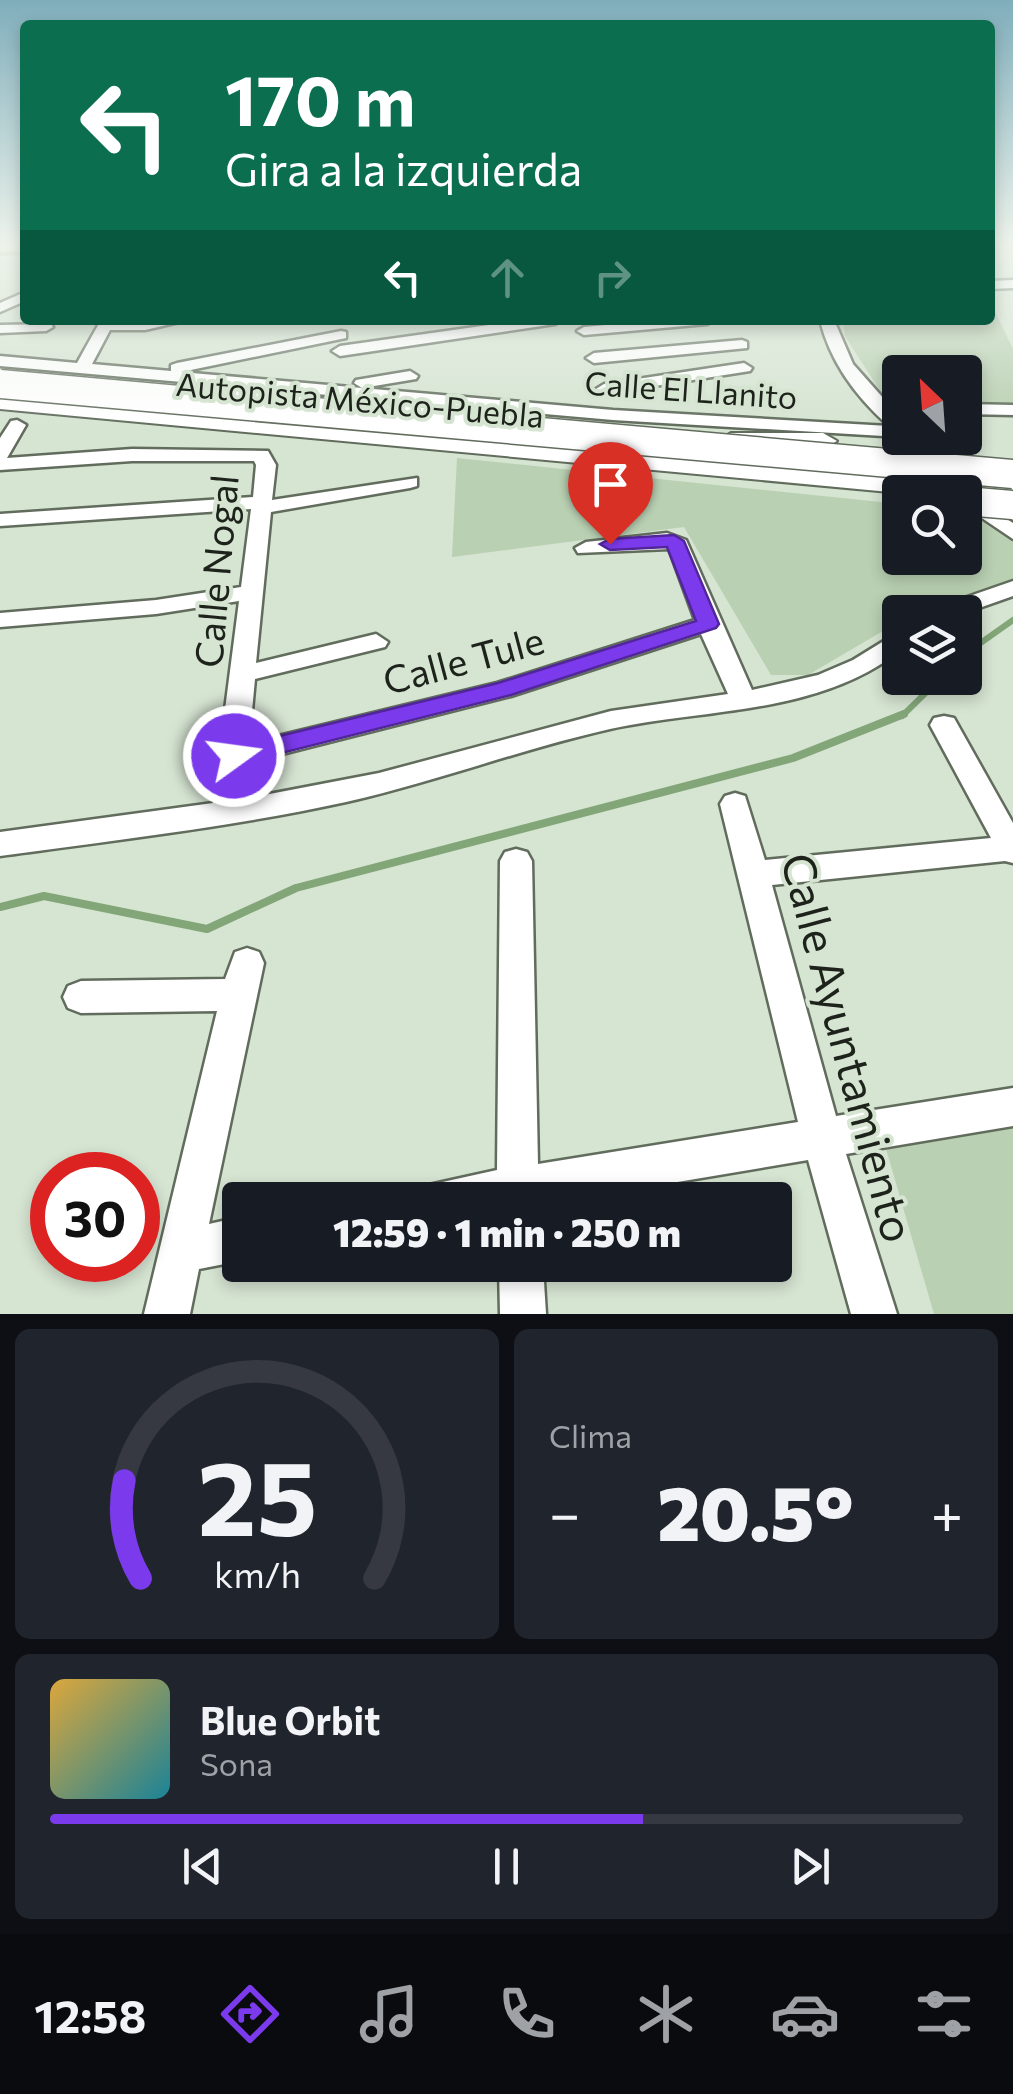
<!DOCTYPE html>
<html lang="es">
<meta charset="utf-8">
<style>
:root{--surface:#171b24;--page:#20242c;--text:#f1f3f6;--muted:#9ea1a6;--line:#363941;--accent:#7c3aed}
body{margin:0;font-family:Commissioner,sans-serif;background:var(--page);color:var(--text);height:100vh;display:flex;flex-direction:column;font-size:38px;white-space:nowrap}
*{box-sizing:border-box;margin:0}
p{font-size:32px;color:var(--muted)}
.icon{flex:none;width:55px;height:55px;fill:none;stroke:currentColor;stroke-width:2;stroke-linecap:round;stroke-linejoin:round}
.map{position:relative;height:1314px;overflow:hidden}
.details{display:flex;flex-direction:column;gap:15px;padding:15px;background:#0d0f14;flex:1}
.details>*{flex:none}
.top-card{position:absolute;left:20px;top:20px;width:975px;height:305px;border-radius:10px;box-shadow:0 5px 15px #0003;background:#0b6e4f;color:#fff;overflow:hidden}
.needle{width:65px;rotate:335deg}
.tools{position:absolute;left:882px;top:355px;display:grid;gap:20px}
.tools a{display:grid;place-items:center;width:100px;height:100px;border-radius:10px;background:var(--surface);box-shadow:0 5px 15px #0003;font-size:50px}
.speed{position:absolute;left:30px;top:1152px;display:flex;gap:20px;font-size:50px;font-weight:700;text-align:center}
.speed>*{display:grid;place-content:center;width:130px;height:130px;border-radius:50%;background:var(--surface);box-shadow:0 5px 15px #0003;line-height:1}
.speed .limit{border:15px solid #d22;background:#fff;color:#111}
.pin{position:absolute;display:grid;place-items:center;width:85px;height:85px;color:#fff;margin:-102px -42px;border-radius:50% 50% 50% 0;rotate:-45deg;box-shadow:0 0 10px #0007}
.pin .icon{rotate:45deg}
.me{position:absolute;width:110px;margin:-55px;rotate:76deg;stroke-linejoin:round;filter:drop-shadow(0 0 8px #0008)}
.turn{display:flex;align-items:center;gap:35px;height:210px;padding:0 40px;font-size:45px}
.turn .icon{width:130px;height:130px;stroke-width:2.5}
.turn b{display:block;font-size:70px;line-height:85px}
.lanes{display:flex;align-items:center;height:95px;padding:0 40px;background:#0003;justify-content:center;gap:50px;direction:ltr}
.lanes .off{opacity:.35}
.big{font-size:75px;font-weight:800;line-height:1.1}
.details .tile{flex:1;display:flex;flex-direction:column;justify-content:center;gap:15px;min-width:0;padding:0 35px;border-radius:15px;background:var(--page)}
.details .dial{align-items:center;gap:0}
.dial svg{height:260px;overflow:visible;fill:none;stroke:var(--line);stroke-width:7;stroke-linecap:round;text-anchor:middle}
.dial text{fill:var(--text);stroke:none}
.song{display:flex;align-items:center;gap:30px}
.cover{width:120px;height:120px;border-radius:15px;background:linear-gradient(135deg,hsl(40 70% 55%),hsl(190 70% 35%))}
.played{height:10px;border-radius:5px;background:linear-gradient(90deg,var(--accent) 65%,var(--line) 65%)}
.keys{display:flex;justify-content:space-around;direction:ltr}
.heat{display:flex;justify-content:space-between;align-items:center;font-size:55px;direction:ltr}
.details .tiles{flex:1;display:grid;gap:15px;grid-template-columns:1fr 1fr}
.tile:last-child{grid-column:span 2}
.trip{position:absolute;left:222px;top:1182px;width:570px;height:100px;border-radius:10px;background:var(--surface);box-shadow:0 5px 15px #0003;font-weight:800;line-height:100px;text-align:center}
.menu{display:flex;height:160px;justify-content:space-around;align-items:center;background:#090b0e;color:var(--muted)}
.menu .icon{width:70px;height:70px}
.menu .current{color:var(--accent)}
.menu b{font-size:45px;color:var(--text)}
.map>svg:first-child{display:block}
</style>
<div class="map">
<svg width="1013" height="1314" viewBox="0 0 1013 1314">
<rect width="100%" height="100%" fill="#d6e4d2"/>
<g fill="#b9d0b2">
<path d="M990,301L1013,349V405L965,404V372H900V403L887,402L845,336L843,320H990Z"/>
<path d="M457,458L900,504V558H965L966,511L1013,542V579L915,612H900V621L808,675H771L684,527L452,557Z"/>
<path d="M1013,1120V1314H934L884,1142Z"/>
</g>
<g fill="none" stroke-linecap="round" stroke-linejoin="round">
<path stroke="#82a678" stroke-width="4" d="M0,254L25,253"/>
<g stroke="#82a678" stroke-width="6">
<path d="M965,654L1013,620"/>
<path d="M902,716L941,678"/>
</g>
<path stroke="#82a678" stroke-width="8" d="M0,907L44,896L207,929L296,888L793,758L904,714"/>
<g stroke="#616c5d" stroke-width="5">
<g id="minor">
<path d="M1013,280V288L990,289V281Z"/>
<path d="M25,292V301L0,312V303Z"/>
<path d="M101,320H188L145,330H110L92,364L171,371V365L177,363L341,331L346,332V338L181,372L362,388L354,383L356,380L410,371L418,376L416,379L362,388L613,410L889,426C857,398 830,362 820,320H834L853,364L900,417V437L613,420L0,366V356L77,363Z"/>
<path d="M525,320H562L555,324L340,356L332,351L340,346Z"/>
<path d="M658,320H714L707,324L584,335L577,331L584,327Z"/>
<path d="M51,324L53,327L46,331L0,333V325Z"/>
<path d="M742,340L747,342V348L594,363L586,358L594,353Z"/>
<path d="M744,363L752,368L750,371L604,394L596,389L604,384Z"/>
<path d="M965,404L1013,405V415L965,414Z"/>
<path d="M17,420L26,425L7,458L132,449L268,451L276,465L272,500L417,478V486L410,488L271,512L256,663L376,634L388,642L385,647L255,679L249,743L497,683L695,620L669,549L578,553L575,548L586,542L667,533L686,540L752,690L818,675L853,660L900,631V651C817,715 708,708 610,729C521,749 435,782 346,802C232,827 115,840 0,856V832L213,803L239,601L156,614L0,627V613L156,600L241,587L251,509L0,526V514L253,497L256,465L254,461H132L0,470V438L11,421ZM701,634L728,694L611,711L379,773L243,799L247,763L511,696Z"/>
<path d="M907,438H928L938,446L929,452Z"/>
<path d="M977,500L1013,523V539L970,510L967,506Z"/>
<path d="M1013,581V596L965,613L934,612L938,607Z"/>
<path d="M944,716L954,718L1013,823V863L1005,861L772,885L836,1116L1013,1088V1126L846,1154L897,1314H851L808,1160L570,1200H423L429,1185L497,1170L500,861L505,852L516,849L527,852L532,861L538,1164L798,1122L720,804L725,796L735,793L745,796L765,860L991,838L930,725L934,718Z"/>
<path d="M247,948L259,952L264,963L209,1224L240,1217V1261L199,1269L190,1314H144L217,1011L81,1013L68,1008L63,997L68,986L81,981L225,979L235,952Z"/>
<path d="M499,1265H543L546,1314H500Z"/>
</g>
</g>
<g stroke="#616c5d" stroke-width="4">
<g id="highway">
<path d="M0,393L1008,485L1013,486V502L965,499V492L900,493L0,409Z"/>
<path d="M731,433H823L837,441L823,449L721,447L717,441Z"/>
</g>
</g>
<use href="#minor" fill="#fff" fill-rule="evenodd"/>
<use href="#highway" fill="#fff" fill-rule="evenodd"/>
<g stroke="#616c5d" stroke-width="31" stroke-linecap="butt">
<g id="highway-bridge">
<path d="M0,384L1013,474"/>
<path d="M965,501L1013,505"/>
</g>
</g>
<use href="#highway-bridge" stroke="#fff" stroke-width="28"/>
</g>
<linearGradient id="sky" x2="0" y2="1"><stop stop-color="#7faebb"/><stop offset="0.57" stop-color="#edf3eb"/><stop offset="1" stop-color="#edf3eb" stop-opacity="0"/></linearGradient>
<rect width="1013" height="428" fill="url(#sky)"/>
<path fill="#7c3aed" stroke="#51269a" stroke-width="2.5" d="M674,535L684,541L719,624L716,628L511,695L234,765L225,762L222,756L225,749L234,747L498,683L696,621L667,547L610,550L600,544L610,539Z"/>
<g text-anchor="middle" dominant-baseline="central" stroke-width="8" stroke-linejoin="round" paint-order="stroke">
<g font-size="32" fill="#1d221b" stroke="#d6e4d2">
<text transform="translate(691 389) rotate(4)">Calle El Llanito</text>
<text transform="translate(360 399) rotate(5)">Autopista México-Puebla</text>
</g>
<g font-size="38" fill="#1d221b" stroke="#d6e4d2">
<text transform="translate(215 571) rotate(-85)">Calle Nogal</text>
<text transform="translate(463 659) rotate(-15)">Calle Tule</text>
</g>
<g font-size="45" fill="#1d221b" stroke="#d6e4d2">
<text transform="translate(850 1047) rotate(75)">Calle Ayuntamiento</text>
</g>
</g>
</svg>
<div class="tools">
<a><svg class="needle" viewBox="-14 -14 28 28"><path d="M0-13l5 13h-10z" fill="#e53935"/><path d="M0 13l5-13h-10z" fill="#9ea1a6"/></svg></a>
<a><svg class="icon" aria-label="search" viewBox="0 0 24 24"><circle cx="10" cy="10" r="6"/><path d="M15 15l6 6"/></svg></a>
<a><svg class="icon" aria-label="layers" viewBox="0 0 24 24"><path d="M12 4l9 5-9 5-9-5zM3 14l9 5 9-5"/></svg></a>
</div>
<div class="speed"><div class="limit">30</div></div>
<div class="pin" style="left:610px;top:544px;background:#d93025"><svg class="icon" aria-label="arrive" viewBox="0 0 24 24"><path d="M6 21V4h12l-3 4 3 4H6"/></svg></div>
<svg class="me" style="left:234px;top:756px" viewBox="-20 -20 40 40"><circle r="17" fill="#7c3aed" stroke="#fff" stroke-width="3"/><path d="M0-11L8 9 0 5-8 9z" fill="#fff"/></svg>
<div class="trip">12:59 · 1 min · 250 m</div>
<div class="top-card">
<div class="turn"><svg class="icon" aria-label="left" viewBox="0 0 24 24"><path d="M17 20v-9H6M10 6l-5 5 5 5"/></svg><div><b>170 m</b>Gira a la izquierda</div></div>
<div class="lanes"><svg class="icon" aria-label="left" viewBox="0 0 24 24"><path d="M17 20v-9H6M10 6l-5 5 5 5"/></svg><svg class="icon off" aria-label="ahead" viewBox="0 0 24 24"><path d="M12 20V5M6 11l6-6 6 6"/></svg><svg class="icon off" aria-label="right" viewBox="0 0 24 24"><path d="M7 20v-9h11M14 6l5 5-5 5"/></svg></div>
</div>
</div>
<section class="details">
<div class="tiles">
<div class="tile dial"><svg viewBox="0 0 100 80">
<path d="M14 69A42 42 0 1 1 86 69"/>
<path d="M14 69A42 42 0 0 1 9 39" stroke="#7c3aed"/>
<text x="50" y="56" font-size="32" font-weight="700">25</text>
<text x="50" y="72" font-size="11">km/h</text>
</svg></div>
<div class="tile"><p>Clima</p>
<div class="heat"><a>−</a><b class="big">20.5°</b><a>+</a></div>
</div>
<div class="tile">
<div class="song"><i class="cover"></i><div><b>Blue Orbit</b><p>Sona</p></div></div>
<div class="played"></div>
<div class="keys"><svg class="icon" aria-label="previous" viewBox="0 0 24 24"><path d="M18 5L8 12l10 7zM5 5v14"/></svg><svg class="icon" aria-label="pause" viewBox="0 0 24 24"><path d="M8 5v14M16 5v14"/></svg><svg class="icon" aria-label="next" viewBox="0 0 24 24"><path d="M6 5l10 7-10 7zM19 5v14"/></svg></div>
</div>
</div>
</section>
<nav class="menu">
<b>12:58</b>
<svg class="icon current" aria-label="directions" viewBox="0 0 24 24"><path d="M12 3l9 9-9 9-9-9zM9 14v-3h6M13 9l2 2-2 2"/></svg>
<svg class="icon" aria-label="music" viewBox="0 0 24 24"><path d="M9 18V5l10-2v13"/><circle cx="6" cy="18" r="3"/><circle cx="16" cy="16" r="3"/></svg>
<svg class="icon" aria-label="phone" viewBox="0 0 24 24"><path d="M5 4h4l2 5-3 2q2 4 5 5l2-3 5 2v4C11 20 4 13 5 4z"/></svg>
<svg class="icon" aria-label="climate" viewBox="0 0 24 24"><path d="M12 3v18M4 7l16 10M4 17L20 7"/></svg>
<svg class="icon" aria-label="car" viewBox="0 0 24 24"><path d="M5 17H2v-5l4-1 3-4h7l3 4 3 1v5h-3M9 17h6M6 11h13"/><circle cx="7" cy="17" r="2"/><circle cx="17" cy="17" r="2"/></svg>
<svg class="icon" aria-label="filters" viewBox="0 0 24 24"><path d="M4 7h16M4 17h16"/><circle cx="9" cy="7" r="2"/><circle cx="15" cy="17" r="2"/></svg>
</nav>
